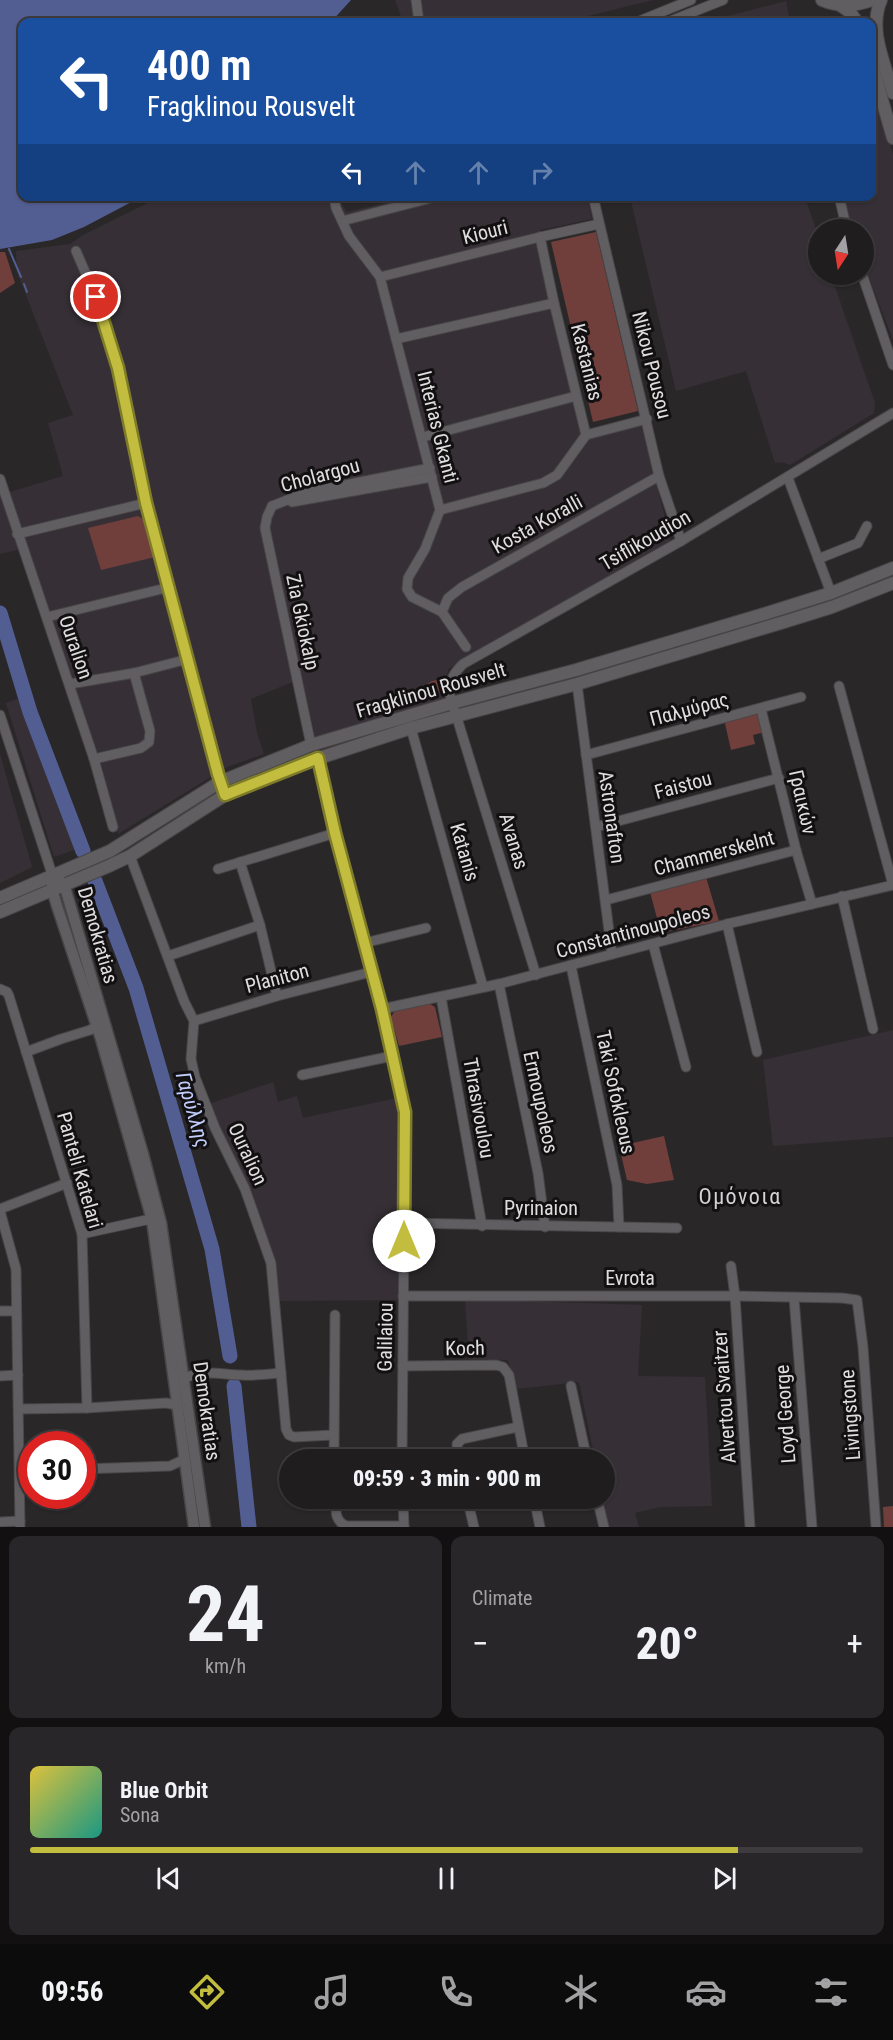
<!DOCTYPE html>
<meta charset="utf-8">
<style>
:root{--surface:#201d1f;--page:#282628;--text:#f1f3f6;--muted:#a2a2a4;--line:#3d3b3d;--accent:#c2bd3f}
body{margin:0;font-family:"Roboto Condensed",sans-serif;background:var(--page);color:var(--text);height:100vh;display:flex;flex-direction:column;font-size:22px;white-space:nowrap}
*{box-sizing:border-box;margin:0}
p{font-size:20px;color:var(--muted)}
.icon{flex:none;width:33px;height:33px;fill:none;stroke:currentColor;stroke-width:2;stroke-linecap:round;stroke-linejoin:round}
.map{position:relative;height:1527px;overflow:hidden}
.side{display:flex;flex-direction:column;gap:9px;padding:9px;background:#121011;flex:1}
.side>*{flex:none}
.top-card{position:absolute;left:18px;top:18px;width:858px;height:183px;border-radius:12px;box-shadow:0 2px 4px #0004,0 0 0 2px var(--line);background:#1a4fa0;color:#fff;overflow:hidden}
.needle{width:39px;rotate:192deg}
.tools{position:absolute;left:808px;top:219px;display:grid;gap:12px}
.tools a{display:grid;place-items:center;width:66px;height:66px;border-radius:50%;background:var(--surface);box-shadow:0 2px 4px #0004,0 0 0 2px var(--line);font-size:30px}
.speed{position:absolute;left:18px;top:1431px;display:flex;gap:12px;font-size:30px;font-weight:700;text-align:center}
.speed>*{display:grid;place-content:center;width:78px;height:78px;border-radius:50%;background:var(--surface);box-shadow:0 2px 4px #0004,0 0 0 2px var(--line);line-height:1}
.speed .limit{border:9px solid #d22;background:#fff;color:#111}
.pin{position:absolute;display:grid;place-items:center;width:51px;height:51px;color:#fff;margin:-26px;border:3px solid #fff;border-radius:50%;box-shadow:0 2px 6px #0007}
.me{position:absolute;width:66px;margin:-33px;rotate:0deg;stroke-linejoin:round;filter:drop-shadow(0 0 4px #0008)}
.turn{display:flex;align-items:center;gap:21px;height:126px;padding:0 30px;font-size:27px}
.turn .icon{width:78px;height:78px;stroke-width:2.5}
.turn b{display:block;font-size:42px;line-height:51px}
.lanes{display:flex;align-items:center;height:57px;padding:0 30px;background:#0003;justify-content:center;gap:30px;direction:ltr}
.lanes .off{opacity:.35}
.big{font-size:45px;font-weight:800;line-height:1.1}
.side .card{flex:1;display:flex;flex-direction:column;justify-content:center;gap:9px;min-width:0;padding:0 21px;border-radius:12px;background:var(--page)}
.side .dial{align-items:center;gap:0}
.dial b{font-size:78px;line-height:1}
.song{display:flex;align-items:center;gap:18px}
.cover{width:72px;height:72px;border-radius:9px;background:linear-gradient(135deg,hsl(50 70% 55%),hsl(170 70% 35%))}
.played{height:6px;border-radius:3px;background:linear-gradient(90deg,var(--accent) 85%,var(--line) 85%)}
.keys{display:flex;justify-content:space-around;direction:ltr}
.heat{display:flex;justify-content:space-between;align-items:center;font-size:33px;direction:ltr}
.side .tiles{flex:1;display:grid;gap:9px;grid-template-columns:1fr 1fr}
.card:last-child{grid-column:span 2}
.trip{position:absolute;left:279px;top:1449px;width:336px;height:60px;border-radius:30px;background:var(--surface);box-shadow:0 2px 4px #0004,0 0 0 2px var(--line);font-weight:800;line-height:60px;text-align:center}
.dock{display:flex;height:96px;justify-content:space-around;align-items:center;background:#0d0c0c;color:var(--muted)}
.dock .icon{width:42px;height:42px}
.dock .current{color:var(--accent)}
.dock b{font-size:27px;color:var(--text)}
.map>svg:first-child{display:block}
</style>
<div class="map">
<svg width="893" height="1527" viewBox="0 0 893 1527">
<rect width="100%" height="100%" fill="#2a2729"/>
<g fill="#363036">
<path d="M395,0H653L564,22H403Z"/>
<path d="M786,1L790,22H704Z"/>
<path d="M872,82L893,154V340L864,264V230L853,229L844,197L872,196Z"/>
<path d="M160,197H337L347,212L411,197H587L592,219L540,230L589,438L641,425L671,541L448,669L443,701L316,740L302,678L251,699L257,733L264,754L227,767L118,834L102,765L26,548L0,554V495L63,476L48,423L73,415L17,272L16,251L70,244L83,235Z"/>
<path d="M630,197H805L819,238V274L831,275L875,403L874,413L790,465L782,462L775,463L746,371L676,391Z"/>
<path d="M23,697L79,848L54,857L6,703Z"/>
<path d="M0,754L32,867L0,883Z"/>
<path d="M893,1030V1137L773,1146L763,1060Z"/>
<path d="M273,1082L278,1102L297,1096L303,1118L397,1098L399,1300L278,1301L252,1197L209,1104Z"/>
<path d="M465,1299L642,1305L638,1376L705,1377L712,1506L660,1507L635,1513L639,1527H608L603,1499L604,1498V1460L595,1459L579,1382L516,1389L508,1360L469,1359Z"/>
</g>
<g fill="#703f3c">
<path d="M596,232L638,411L593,422L551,242Z"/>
<path d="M0,252H5L15,283L0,293Z"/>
<path d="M138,516L146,521L155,557L101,570L88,528Z"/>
<path d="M437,680L441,683L437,696L413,704L407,701V697L432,681Z"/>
<path d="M753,713L758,715L765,732L753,735L755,744L731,750L724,719Z"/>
<path d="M706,877L719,921L661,933L650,892Z"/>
<path d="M427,1002L435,1007L442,1037L399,1046L391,1017L396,1009Z"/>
<path d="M664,1136L674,1180L647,1184L627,1180L619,1146Z"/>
<path d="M893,1506V1527H884L883,1507Z"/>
</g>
<path fill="#525e91" d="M0,0H351L331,22H22V196L141,197L84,227L52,240L0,249Z"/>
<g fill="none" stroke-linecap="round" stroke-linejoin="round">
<g stroke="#525e91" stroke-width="2">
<path d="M9,249L21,277"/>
<path d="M24,284L27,292"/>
</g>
<g stroke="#525e91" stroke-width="15">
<path d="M0,613L30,712L83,851"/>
<path d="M95,881L136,988L212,1249L230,1356"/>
<path d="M234,1386L249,1527"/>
</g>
<g stroke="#484647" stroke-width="11">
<g id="minor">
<path d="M416,0L419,22"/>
<path d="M637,22L691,0"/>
<path d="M668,22L723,0"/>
<path d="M334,196L336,208L349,236L380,277L440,510L425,549L408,578L407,589L412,597L442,612L466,647"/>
<path d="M593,196L659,476L681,541"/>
<path d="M839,196L847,230"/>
<path d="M342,221L439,196"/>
<path d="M540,237L554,303L586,435L647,419"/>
<path d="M76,251L96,297L111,344L146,503L218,774L225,795"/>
<path d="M862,274L893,365"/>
<path d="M380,277L540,237L599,224"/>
<path d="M396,339L554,303"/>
<path d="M423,437L576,396"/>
<path d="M788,478L831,593"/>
<path d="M0,479L94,759L113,827"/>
<path d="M292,502L432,477"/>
<path d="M272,506L267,517L265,528L311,745"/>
<path d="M272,506L305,493L430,468"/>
<path d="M440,510L543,483L557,475L586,435"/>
<path d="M17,534L146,503"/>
<path d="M818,559L858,543L867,526"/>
<path d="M442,612L448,598L462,587L659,476"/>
<path d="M47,617L170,587"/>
<path d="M70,684L134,673L188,659"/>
<path d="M577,684L612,954"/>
<path d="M839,686L893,885"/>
<path d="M761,709L796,850L812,904"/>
<path d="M0,715L52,874"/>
<path d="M411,728L483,987"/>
<path d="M586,755L801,697"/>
<path d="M318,758L335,833L382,1009L405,1112L402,1460"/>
<path d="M94,759L141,748L149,742L150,731L134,673"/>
<path d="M596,827L779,778"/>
<path d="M130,856L184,1001L194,1021L191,1059L195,1077L215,1128L245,1189L271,1263L286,1429L289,1435L294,1437L333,1435"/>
<path d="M240,862L260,925L277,996"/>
<path d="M218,869L335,833"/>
<path d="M842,896L873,1029"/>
<path d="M606,900L796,850"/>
<path d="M727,924L757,1052"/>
<path d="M364,943L426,928"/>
<path d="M653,944L686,1067"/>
<path d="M168,956L260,925"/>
<path d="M571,966L617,1185L619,1227"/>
<path d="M536,975L449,692C450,679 454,673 463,664L681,541L893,413"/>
<path d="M499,984L538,1173L545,1227"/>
<path d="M0,989L7,992L9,996L82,1234L87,1408"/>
<path d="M441,997L482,1226"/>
<path d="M382,1009L499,984L727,924L893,885"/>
<path d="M194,1021L277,996L371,972"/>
<path d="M26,1052L61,1039L90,1030L102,1023"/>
<path d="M302,1075L392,1056"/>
<path d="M0,1209L67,1183"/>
<path d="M0,1211L16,1269L20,1527"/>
<path d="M404,1223L677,1228"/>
<path d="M82,1234L146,1220L156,1221"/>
<path d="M731,1266L735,1296L750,1527"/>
<path d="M403,1296H735L842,1298L857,1300L863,1347L876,1527"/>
<path d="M794,1298L812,1527"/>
<path d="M0,1311H16"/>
<path d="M403,1366L496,1365L503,1367L509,1375L525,1460"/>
<path d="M0,1376L18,1375"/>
<path d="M185,1378C203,1369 223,1375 242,1375C255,1376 268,1374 281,1373"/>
<path d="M571,1386L587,1460"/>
<path d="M19,1409L87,1408L166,1403L177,1405"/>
<path d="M334,1460L335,1315"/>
<path d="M458,1460L457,1444L462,1439L518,1427"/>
<path d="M82,1469L170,1466L185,1459"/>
<path d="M336,1498C336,1511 334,1520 346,1526H404"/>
<path d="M403,1498L404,1527"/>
<path d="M467,1498L474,1527"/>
<path d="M534,1498L540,1527"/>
<path d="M597,1498L604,1527"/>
<path d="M0,1522L20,1521"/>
</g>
</g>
<g stroke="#484647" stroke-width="13">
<g id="tertiary">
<path d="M52,874L64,884L143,1154L161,1223L205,1527"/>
<path d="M52,882V889L57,906L101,1039L152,1220L194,1527"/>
</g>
</g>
<g stroke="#484647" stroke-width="14">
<g id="secondary">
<path d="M822,0C838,7 855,6 872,0"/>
<path d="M881,0C868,30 885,64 893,93"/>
<path d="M840,5L850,12L857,22"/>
<path d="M872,65L893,138"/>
<path d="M0,898L110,851L220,782L311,745L452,703L576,670L764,614L831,593L893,568"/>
<path d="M0,912L109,866L130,856L225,795L295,766L411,728L577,684L784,622L832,607L893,583"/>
</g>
</g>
<use href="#minor" stroke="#615e61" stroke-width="9"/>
<use href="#tertiary" stroke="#615e61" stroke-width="10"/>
<use href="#secondary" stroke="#615e61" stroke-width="12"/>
</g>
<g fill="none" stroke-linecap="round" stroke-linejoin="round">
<g stroke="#7e7b29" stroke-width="15">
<path id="route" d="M96,297L118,368L146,503L218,774L225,795L318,758L335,833L382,1009L405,1112L404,1241"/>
</g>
<use href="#route" stroke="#c2bd3f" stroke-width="10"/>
</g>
<g text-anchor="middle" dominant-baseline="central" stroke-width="6" stroke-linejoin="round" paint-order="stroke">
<g font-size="20" fill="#e0dedf" stroke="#121011">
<text transform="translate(485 232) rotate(-14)">Kiouri</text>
<text transform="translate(587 362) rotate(76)">Kastanias</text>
<text transform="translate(652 365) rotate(76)">Nikou Pousou</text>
<text transform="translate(438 427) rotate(76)">Interias Gkanti</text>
<text transform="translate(320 475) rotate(-15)">Cholargou</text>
<text transform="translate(537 524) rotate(-29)">Kosta Koralli</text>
<text transform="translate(645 540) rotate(-30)">Tsiflikoudion</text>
<text transform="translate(303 622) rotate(78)">Zia Gkiokalp</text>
<text transform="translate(76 647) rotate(71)">Ouralion</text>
<text transform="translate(431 690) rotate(-16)">Fragklinou Rousvelt</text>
<text transform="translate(689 709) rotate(-15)">Παλμύρας</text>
<text transform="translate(683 785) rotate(-15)">Faistou</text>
<text transform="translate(803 802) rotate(77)">Γραικών</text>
<text transform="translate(612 817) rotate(82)">Astronafton</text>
<text transform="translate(514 841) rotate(73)">Avanas</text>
<text transform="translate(465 852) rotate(74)">Katanis</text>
<text transform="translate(714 853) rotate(-15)">Chammerskelnt</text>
<text transform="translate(633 931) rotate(-15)">Constantinoupoleos</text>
<text transform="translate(98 935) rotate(74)">Demokratias</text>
<text transform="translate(277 978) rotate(-15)">Planiton</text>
<text transform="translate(616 1092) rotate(78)">Taki Sofokleous</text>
<text transform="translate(541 1102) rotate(78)">Ermoupoleos</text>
<text transform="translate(479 1108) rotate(80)">Thrasivoulou</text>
<text transform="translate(248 1154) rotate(65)">Ouralion</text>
<text transform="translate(80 1170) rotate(74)">Panteli Katelari</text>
<text x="541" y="1208">Pyrinaion</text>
<text x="630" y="1278">Evrota</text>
<text transform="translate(385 1337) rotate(-89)">Galilaiou</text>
<text transform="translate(465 1348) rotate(-1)">Koch</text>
<text transform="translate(724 1397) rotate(-94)">Alvertou Svaitzer</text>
<text transform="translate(207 1411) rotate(82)">Demokratias</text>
<text transform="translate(785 1414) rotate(-94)">Loyd George</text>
<text transform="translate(850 1415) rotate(-94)">Livingstone</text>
</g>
<g font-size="21" font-style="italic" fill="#c1cefd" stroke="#121011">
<text transform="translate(193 1110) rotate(74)">Γαρύλλης</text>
</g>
<g font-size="22" letter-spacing="1.5" fill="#d5d2d5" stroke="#121011">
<text x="740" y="1196">Ομόνοια</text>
</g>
</g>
</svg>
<div class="tools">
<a><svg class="needle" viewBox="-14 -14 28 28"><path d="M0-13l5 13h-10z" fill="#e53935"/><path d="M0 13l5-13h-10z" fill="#a2a2a4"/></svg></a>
</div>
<div class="speed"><div class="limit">30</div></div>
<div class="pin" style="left:96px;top:297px;background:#d93025"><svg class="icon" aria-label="arrive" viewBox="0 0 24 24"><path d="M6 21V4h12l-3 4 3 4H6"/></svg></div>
<svg class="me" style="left:404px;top:1241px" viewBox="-20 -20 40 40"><circle r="19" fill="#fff"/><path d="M0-13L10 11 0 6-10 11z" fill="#c2bd3f"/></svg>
<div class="trip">09:59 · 3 min · 900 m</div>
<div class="top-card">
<div class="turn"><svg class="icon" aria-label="left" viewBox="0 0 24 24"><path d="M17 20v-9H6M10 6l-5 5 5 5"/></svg><div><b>400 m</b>Fragklinou Rousvelt</div></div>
<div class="lanes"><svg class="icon" aria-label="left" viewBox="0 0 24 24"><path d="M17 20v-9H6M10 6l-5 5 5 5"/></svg><svg class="icon off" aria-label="ahead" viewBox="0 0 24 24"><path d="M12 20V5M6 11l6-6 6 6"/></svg><svg class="icon off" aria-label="ahead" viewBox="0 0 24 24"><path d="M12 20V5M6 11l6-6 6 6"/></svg><svg class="icon off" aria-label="right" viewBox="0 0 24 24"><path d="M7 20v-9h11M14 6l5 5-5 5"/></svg></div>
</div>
</div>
<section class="side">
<div class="tiles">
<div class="card dial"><b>24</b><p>km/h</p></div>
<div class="card"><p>Climate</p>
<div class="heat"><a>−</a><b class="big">20°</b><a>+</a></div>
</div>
<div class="card">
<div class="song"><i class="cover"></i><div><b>Blue Orbit</b><p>Sona</p></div></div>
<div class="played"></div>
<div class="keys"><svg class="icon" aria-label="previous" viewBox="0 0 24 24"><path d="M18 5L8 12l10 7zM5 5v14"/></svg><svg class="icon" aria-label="pause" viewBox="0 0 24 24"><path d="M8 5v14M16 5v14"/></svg><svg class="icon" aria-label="next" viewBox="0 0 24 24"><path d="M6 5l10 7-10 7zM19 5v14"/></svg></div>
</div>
</div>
</section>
<nav class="dock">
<b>09:56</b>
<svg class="icon current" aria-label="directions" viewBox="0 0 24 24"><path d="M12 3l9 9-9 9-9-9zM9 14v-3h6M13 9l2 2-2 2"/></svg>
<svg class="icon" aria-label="music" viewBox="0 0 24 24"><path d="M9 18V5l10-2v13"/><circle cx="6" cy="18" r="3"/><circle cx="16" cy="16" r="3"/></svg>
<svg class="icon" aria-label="phone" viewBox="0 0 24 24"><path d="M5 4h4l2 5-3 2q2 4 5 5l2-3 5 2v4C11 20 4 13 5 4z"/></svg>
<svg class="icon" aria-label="climate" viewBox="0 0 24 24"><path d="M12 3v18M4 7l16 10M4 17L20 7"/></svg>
<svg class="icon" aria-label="car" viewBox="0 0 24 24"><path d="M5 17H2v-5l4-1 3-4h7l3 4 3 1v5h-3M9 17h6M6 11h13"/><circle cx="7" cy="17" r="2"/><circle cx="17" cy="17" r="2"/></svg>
<svg class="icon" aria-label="filters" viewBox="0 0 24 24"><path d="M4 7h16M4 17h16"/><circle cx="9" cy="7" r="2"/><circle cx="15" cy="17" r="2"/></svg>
</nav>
